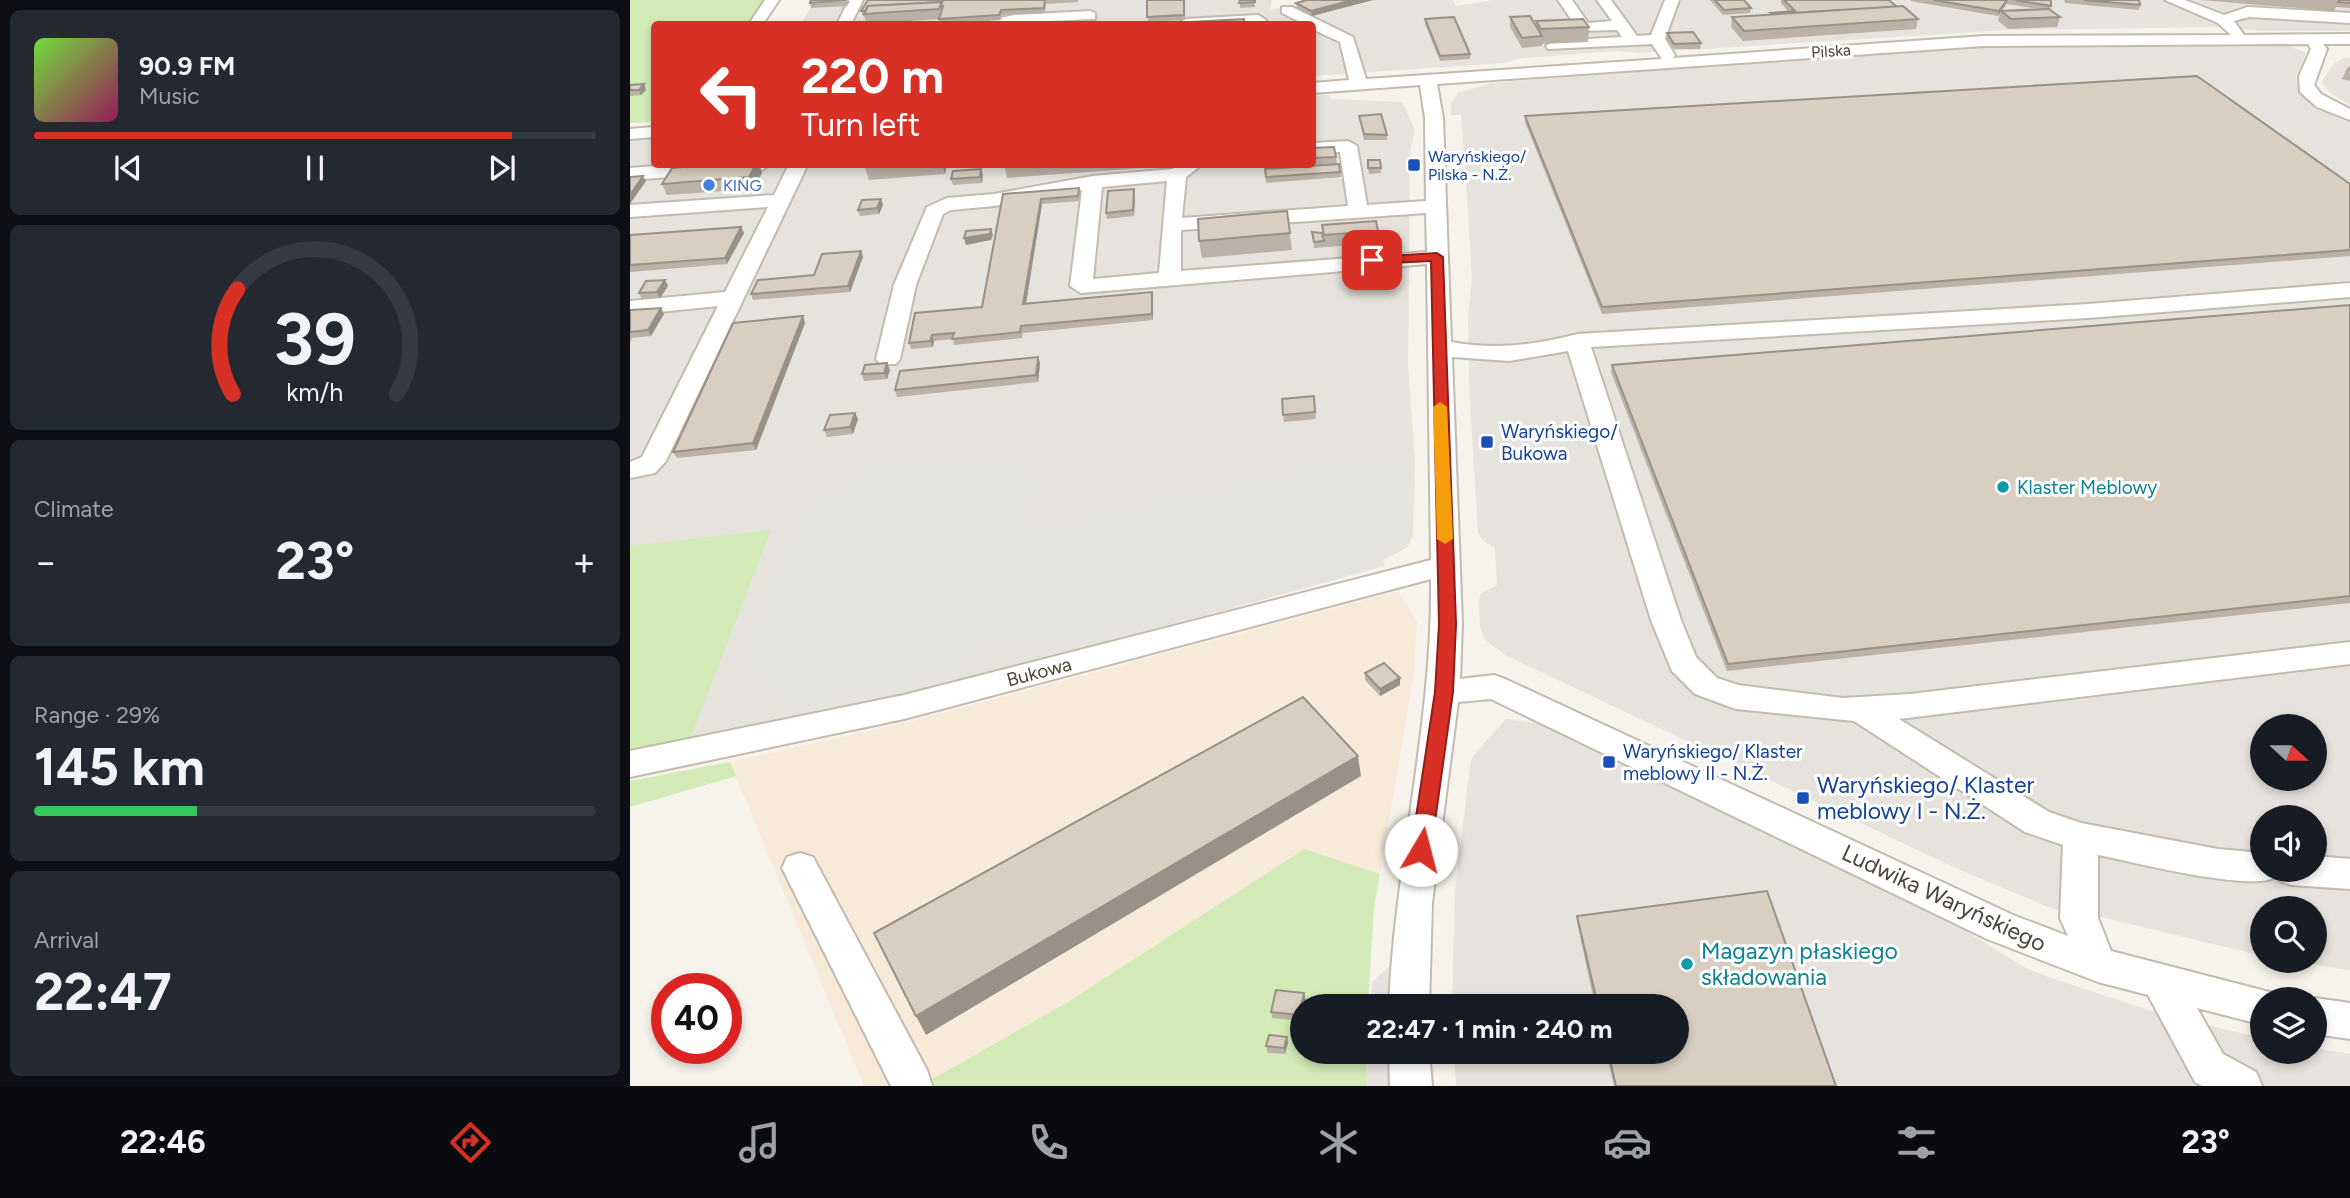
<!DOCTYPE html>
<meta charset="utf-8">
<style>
:root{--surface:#171b24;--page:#242831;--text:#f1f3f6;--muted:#9ea1a6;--line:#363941;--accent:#d93025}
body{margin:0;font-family:Figtree,sans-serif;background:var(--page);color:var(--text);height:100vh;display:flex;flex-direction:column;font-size:26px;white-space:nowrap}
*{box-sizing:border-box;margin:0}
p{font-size:23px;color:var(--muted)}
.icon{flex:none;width:38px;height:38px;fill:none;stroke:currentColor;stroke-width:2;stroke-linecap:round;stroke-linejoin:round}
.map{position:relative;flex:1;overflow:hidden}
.panel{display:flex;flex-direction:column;gap:10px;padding:10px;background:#0d0f14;width:630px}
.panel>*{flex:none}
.top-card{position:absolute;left:21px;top:21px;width:665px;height:147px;border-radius:7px;box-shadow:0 4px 10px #0003;background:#d93025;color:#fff;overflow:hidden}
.needle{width:46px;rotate:111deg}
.fabs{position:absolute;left:1620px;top:714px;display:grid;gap:14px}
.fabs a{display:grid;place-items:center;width:77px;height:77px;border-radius:50%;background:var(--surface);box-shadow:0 4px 10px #0003;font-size:35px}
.speed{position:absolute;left:21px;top:973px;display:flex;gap:14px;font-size:35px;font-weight:700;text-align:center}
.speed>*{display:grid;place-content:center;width:91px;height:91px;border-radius:50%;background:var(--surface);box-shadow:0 4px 10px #0003;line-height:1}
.speed .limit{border:10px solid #d22;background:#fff;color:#111}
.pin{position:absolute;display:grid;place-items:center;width:60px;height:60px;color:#fff;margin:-30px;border-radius:14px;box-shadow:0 4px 10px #0006}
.me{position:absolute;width:77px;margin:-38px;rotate:8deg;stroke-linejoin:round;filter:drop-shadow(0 0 5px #0008)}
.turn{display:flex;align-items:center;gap:24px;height:147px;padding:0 35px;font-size:32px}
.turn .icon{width:91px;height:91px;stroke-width:2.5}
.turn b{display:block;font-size:49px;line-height:60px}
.big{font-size:52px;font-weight:700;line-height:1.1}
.panel .tile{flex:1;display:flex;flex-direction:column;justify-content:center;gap:10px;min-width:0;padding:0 24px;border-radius:10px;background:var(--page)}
.panel .dial{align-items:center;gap:0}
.dial svg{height:182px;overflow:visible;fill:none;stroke:var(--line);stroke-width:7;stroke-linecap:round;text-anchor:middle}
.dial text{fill:var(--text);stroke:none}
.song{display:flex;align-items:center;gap:21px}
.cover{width:84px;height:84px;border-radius:10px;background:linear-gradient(135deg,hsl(100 70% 55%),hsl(330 70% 35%))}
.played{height:7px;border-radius:4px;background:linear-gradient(90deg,var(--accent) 85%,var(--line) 85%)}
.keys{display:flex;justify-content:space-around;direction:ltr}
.heat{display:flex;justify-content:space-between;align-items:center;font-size:38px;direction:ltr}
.charge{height:10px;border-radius:5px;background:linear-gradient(90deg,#34c759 29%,var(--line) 0)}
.trip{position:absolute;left:660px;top:994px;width:399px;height:70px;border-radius:35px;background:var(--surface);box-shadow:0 4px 10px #0003;font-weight:700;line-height:70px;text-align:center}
.dock{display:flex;height:112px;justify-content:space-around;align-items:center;background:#090b0e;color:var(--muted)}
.dock .icon{width:49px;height:49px}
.dock .on{color:var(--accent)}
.dock b{font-size:32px;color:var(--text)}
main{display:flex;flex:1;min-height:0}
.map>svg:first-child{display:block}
</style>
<main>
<section class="panel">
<div class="tile">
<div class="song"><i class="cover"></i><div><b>90.9 FM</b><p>Music</p></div></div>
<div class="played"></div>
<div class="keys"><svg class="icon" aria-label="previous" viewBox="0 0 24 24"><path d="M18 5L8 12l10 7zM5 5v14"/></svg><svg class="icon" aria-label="pause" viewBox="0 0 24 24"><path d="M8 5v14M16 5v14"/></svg><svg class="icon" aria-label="next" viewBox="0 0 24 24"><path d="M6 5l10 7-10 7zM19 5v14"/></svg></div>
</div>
<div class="tile dial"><svg viewBox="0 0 100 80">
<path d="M14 69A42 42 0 1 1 86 69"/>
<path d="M14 69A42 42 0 0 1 16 23" stroke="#d93025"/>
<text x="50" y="56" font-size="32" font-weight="700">39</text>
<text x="50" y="72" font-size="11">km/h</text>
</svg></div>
<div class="tile"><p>Climate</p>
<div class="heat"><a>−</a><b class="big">23°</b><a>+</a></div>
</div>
<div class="tile"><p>Range · 29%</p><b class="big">145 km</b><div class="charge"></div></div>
<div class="tile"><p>Arrival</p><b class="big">22:47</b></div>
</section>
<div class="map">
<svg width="1720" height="1086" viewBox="0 0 1720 1086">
<rect width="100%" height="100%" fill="#f6f3ec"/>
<path fill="#f7ead8" d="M768,591L787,621L784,672L750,874L674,849L438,1002L290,1086H234L100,762L275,723Z"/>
<g fill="#e6e2dd" fill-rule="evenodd">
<path d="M185,0H642L640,10L683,0H823L826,6L865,0H1720V31H1629L1593,27L1379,30L1009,53L985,51L893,58L873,63L683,76L682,24H171Z"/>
<path d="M1654,44L1676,53L1666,76L1668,88L1720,119V970L1657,961H1685V908H1633V956L1471,917L1423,909L1330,870L877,656L855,640L850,627L849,603L850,594L867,585L865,548L852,540L848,532L839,385L838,314L842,281L836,180L831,115H821V103L828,93L861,83L1332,47ZM1633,726H1685V779H1633ZM1633,817H1685V870H1633Z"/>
<path d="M1716,57L1720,58V105L1699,92L1692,82L1704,63Z"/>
<path d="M699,95L701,99L772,102L785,130L780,151L778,364L785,462L783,535L778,547L753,560L755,566L370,672L59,742L0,546V140L24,138V164H682L683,96Z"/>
<path d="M876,719L908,723L1009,773L1111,815L1310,915L1394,967L1418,977L1534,1015L1633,1038V1052H1685V1048L1720,1054V1086H826L824,1052H1046V1006H822L825,890L840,766L843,756Z"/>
</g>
<g fill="#d2eab5">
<path d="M0,0H134L118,24H24V122L0,123Z"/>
<path d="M141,530L59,742L0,754V546Z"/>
<path d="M100,762L106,776L0,807V781Z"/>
<path d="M674,849L750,874L744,907L738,1006H672V1052H736L737,1086H290L438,1002Z"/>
</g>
<g fill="#e5e3e0">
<path d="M915,0H990L1010,25L935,30Z"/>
<path d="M743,452L767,456L774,467L772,539L764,547L739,555L744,567L420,652L416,638L327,656L322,658L323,674L156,712L157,694L136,688L133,678L108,680L174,500L196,498L208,487L223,481L227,469L393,453L391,466L406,474L399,527Z"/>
<path d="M761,965V1006H741L742,982Z"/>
<path d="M738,1052H762V1086H736Z"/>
</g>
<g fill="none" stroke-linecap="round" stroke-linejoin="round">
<g stroke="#c2bbae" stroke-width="4">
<g id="minor">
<path d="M135,0H149L133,24H119Z"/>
<path d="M219,0H233L221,24H207Z"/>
<path d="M928,0H942L958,23L982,21L967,0H981L1007,36L1021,35L1035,0H1049L1035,39L1045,55L1043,58L1354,36L1601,35L1588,23L1535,0H1555L1594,15L1618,7L1720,13V23L1619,17L1604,21L1614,35L1720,34V44H1693L1697,49L1684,85L1691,94L1720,109V120L1687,107L1670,92L1669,76L1681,49L1678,44L1354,46L807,84L813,118L821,342C866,350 905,345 948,334L1458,304L1720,283V297L1458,318L961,347L1051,620L1066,657L1087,678L1108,685L1213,698L1280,694L1720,642V664L1269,719L1419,812L1451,823L1588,849L1633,853V870H1685V856L1720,859V889L1662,885L1649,881L1647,876C1627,894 1499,861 1468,855V918L1481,951L1647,994L1649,999H1633V1025L1567,1008L1593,1054L1626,1072L1632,1086H1572L1565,1082L1518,995L1468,982L1357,939L861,699L828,702L802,903L799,1006H759C765,863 803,723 801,579L274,719L0,777V751L274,695L801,560L797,264L451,293L440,286L452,190L364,206L321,210L313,214L286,285L270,359L266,364H250L246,359L264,285L297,207L317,198L364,194L463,176L542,169L550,164H573L556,177L552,218L718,206L710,152L682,154V143L718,141L727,146L737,205L796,201L795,118L790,85L682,93V83L719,80L710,42L682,29V24H674L652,13V7H662L723,37L736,79L1032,59L1022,44L918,49L916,46L924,41L992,37L987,30L949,31ZM537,181L529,273L463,279L472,187ZM796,213L797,252L551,271V230ZM938,351L1021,620L1042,671L1065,694L1106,709L1224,721L1395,832L1433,845L1430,918L1438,936L1383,915L875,679L864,675L830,679L832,624L822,357L879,361Z"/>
<path d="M460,11L465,13V19L354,24L357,21L384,15Z"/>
<path d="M628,15L636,20L633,23L547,24L555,19Z"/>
<path d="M24,127V137L0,139V129Z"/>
<path d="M51,164H141L132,170L0,180V168Z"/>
<path d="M159,164H178L36,461L25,473L0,478V462L12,457L88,306L0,315V301L95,292L138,207L0,217V205L144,195Z"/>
<path d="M170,853L183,857L297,1070L302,1086H261L152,868L157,857Z"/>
<path d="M1685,998L1720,1003V1039L1685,1034V999H1681Z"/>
<path d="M759,1052H799L802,1086H760Z"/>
</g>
</g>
<use href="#minor" fill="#fff" fill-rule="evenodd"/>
</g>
<g fill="#bab2a6" fill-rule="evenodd">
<path d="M238,0H448V2L416,4L415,13L372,15L371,20L310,24L309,19L237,24L234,16H233L231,11Z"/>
<path d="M517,0H554L555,20L518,22Z"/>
<path d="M610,0H625V7L610,8Z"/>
<path d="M677,0H743L682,16L667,8L666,3Z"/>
<path d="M1080,0H1114L1121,8L1120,13L1093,15Z"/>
<path d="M1151,0H1259L1267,7L1288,19L1286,29L1113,41L1101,27L1102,17L1141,15V13L1159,12L1151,3Z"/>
<path d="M1281,0H1421L1420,10L1430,17L1427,27L1378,29L1368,21L1370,13L1368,16L1280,1ZM1376,4L1409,9L1371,11Z"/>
<path d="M1434,0H1509L1510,5L1509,10L1435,3Z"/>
<path d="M1570,0H1720V8L1706,7L1704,11Z"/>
<path d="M220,1L217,6L181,8L180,3Z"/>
<path d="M880,17L906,26V21L959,27L958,42L912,44V46L892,48L880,27Z"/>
<path d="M795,19L840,54V59L810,61L795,24Z"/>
<path d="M1037,33L1071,43L1070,49H1044L1036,38Z"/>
<path d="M1720,66V81L1712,79L1717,68Z"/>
<path d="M14,84L16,90L11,95L0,96V85Z"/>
<path d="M729,116L757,135V140H734Z"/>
<path d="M895,116L1720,184V256L972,314L895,122Z"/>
<path d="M682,148L706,157L707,164H709L711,177L636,183L635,169L670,167V164H682Z"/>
<path d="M750,160L751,173L739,174L738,168Z"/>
<path d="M87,164H129L132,173L123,189L37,195L32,184Z"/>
<path d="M234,164H317L315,174L239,180Z"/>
<path d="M374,164H553V165L377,178Z"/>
<path d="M353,175L352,183L323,185L321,179Z"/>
<path d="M449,188L450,194L449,201L412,204L396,303L522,292L523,298V320L393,333L392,338L324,345L323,339L304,341L303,347L281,349L279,343L352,307L373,194Z"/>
<path d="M505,195L504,216L477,219L476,213Z"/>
<path d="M251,199L253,205L249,214L230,216L228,210Z"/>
<path d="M657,211L662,250L572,258L569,241Z"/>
<path d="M692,225L748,231L749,243L684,248L683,238L692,233Z"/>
<path d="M111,227L114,233L97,264L0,272V235Z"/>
<path d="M231,251L233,257L220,292L123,300L121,294L184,275Z"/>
<path d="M35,280L38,286L30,298L12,299L9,293Z"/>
<path d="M1720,305V603L1097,671L981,372L982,365Z"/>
<path d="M0,310L34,314L21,336L2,338L0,342Z"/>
<path d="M173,316L175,323L126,450L47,458L43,452Z"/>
<path d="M408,357L410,363L408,382L267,397L265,390Z"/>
<path d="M260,370L257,379L234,381L232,374Z"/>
<path d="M684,396L686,419L654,422L652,399Z"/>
<path d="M225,413L228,419L223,434L197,437L194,430Z"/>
<path d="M735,673L770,685L750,696L735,680Z"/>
<path d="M947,916L1206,1086H984L976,1052H1046V1006H965L947,922Z"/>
<path d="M676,1000L674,1006H672L671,1021L642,1018L641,1012Z"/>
<path d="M658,1043L655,1054L638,1053L636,1046Z"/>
</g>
<g fill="#979187">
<path d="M723,0H743L682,16L681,11Z"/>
<path d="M1377,0L1376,4L1368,16L1369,11Z"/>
<path d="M14,84L16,90L11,95L9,90Z"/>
<path d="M126,164H129L132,173L123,189L119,177Z"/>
<path d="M312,164H317L315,174Z"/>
<path d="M351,169L353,175L352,183L350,177Z"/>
<path d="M13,176L16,181L0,204V195Z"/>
<path d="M504,189L505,195L504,216L503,210Z"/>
<path d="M251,199L253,205L249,214L247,208Z"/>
<path d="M411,199L412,204L395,310L393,304Z"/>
<path d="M111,227L114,233L97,264L95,258Z"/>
<path d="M361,229L363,235L361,240L336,245L334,238Z"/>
<path d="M231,251L233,257L220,292L218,286Z"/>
<path d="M35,280L38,286L30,298L27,292Z"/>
<path d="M522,292L523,298V320L522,314Z"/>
<path d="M31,308L34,314L21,336L18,330Z"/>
<path d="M173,316L175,323L126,450L123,443Z"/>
<path d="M302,335L304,341L303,347L300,341Z"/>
<path d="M408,357L410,363L408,382L406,375Z"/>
<path d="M257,363L260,370L257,379L254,373Z"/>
<path d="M225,413L228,419L223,434L220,427Z"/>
<path d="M770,678V685L750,696V689Z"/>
<path d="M728,756L731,776L296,1035L286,1016Z"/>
<path d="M674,993L676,1000L674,1006H672L671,1021L669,1015Z"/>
<path d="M657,1037L658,1043L655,1054L654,1048Z"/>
</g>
<g fill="#d8cfc1" stroke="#979187" stroke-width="2">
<path d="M181,0H216L180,3Z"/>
<path d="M238,0H415L414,8L371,10L369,15L309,19L313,6L310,7L312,2L238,6L235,11H231Z"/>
<path d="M517,0H554V15L517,17Z"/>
<path d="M610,0H625V2L609,3Z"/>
<path d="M677,0H723L681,11L666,3Z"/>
<path d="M1085,0H1114L1121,8L1094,10Z"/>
<path d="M1154,0H1259L1267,7L1143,14L1141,13L1165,11Z"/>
<path d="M1304,0H1377L1369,11Z"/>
<path d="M1385,0H1421V6Z"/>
<path d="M1454,0H1509L1510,5Z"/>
<path d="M1709,0H1720V3L1708,2Z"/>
<path d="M312,2L309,9L234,14L238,6Z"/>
<path d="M1273,6L1288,19L1114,31L1102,17Z"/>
<path d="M1419,9L1430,17L1381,19L1371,11Z"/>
<path d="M900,16L912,36L892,38L880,17Z"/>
<path d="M824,17L840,54L810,56L795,19Z"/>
<path d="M614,19V24H524Z"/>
<path d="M953,19L959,27L911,29L906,21Z"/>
<path d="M1063,32L1071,43L1044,44L1037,33Z"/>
<path d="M1567,76L1720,184V250L972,307L895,116Z"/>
<path d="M14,84L9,90H0V85Z"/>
<path d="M751,114L757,135L734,134L729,116Z"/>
<path d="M704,147L706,157L682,158V148Z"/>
<path d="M738,160H750L751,168H738Z"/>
<path d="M87,164H126L119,177L32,184L42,168Z"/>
<path d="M709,164L710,172L636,177L635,169Z"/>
<path d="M351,169L350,177L321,179L323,171Z"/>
<path d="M13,176L0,195V177Z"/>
<path d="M449,188L448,196L411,199L393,304L522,292V314L391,326L390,332L322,339L324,333L302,335L300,341L279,343L285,313L352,307L373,194Z"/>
<path d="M504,189L503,210L476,213L478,191Z"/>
<path d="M251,199L247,208L228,210L232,200Z"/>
<path d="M657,211L660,233L569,241L568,219Z"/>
<path d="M746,221L748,231L694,235L692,225Z"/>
<path d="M111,227L95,258L0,265V235Z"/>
<path d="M361,229L360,234L334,238L336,231Z"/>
<path d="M682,232L692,233L694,241L684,242Z"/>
<path d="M231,251L218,286L121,294L128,280L184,275L192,254Z"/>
<path d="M35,280L27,292L9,293L16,281Z"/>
<path d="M1720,305V596L1098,664L982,365Z"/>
<path d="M31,308L18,330L0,332V310Z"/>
<path d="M173,316L123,443L43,452L103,323Z"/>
<path d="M408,357L406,375L265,390L270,371Z"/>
<path d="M257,363L254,373L232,374L235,365Z"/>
<path d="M684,396L685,412L653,415L652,399Z"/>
<path d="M225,413L220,427L194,430L200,415Z"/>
<path d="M754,663L770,678L750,689L735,673Z"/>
<path d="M673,697L728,756L286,1016L244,933Z"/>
<path d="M1137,891L1206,1086H986L978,1052H1046V1006H968L947,916Z"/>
<path d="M646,990L674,993L669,1015L641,1012Z"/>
<path d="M639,1035L657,1037L654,1048L636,1046Z"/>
</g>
<path fill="#d93025" stroke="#8d1f18" stroke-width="2" d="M807,253L813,257L826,624L823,692L801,850L798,856L791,859L784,856L781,850L805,692L809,624L801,261L742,264L736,260L742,257Z"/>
<path fill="#f59e0b" d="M810,402L817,407L823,539L815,544L807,539L803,407Z"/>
<g fill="#1a4fb4" stroke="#fff" stroke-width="2.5">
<rect x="777" y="158" width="14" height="14" rx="3.5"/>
<rect x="850" y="435" width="14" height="14" rx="3.5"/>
<rect x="972" y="755" width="14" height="14" rx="3.5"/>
<rect x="1166" y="791" width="14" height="14" rx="3.5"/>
</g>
<circle fill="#3f7fe0" stroke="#fff" stroke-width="2.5" cx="79" cy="185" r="7"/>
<g fill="#0f9aa8" stroke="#fff" stroke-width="2.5">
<circle cx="1373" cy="487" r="7"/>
<circle cx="1057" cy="964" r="7"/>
</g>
<g text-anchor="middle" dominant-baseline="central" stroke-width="6" stroke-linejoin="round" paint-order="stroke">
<g font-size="16" fill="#4b4439" stroke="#fff">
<text transform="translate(1201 51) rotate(-4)">Pilska</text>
</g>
<g font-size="16" fill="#164399" stroke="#fff" text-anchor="start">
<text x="798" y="156">Waryńskiego/<tspan x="798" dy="18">Pilska - N.Ż.</tspan></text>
</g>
<g font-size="16" fill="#366cbe" stroke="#fff" text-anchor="start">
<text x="93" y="185">KING</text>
</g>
<g font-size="19" fill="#164399" stroke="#fff" text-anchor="start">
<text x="871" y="431">Waryńskiego/<tspan x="871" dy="22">Bukowa</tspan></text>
<text x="993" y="751">Waryńskiego/ Klaster<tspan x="993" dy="22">meblowy II - N.Ż.</tspan></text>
</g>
<g font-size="19" fill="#0d838f" stroke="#fff" text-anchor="start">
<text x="1387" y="487">Klaster Meblowy</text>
</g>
<g font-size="19" fill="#4b4439" stroke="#fff">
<text transform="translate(409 672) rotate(-15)">Bukowa</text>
</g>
<g font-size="23" fill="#164399" stroke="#fff" text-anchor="start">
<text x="1187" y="785">Waryńskiego/ Klaster<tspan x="1187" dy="26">meblowy I - N.Ż.</tspan></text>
</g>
<g font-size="23" fill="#4b4439" stroke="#fff">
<text transform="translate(1314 898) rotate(25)">Ludwika Waryńskiego</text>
</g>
<g font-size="23" fill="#0d838f" stroke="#fff" text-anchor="start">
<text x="1071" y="951">Magazyn płaskiego<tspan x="1071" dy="26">składowania</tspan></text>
</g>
</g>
</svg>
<div class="fabs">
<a><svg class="needle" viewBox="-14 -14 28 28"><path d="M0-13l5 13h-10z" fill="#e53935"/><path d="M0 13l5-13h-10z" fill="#9ea1a6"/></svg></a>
<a><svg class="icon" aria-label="sound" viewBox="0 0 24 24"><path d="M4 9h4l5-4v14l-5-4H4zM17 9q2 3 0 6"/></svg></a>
<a><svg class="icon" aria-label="search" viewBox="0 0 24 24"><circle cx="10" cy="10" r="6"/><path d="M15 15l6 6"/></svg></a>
<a><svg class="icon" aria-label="layers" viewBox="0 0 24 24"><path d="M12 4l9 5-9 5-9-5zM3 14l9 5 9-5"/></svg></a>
</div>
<div class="speed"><div class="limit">40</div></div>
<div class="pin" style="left:742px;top:260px;background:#d93025"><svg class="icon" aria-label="arrive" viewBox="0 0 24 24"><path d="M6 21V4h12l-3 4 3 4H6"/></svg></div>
<svg class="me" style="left:791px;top:850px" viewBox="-20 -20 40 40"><circle r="19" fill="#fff"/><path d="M0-13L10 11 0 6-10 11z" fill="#d93025"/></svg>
<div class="trip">22:47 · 1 min · 240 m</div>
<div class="top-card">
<div class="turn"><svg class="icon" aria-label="left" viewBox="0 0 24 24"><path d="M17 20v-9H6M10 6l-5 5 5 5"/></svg><div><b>220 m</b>Turn left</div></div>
</div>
</div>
</main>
<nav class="dock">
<b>22:46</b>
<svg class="icon on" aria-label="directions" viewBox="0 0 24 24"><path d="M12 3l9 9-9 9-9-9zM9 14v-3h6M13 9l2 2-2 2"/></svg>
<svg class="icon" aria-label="music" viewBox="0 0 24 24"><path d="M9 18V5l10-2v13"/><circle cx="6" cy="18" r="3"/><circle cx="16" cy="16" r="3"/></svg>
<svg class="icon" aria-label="phone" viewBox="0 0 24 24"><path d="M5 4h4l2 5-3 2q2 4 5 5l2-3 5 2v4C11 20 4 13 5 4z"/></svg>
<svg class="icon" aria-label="climate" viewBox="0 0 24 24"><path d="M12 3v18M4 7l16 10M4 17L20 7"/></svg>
<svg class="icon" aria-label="car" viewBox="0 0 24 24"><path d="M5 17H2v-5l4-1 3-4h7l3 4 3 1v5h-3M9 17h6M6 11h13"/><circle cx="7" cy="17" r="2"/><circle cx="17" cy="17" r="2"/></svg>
<svg class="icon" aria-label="filters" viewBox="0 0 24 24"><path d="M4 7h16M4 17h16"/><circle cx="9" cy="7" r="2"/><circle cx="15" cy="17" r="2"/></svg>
<b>23°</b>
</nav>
